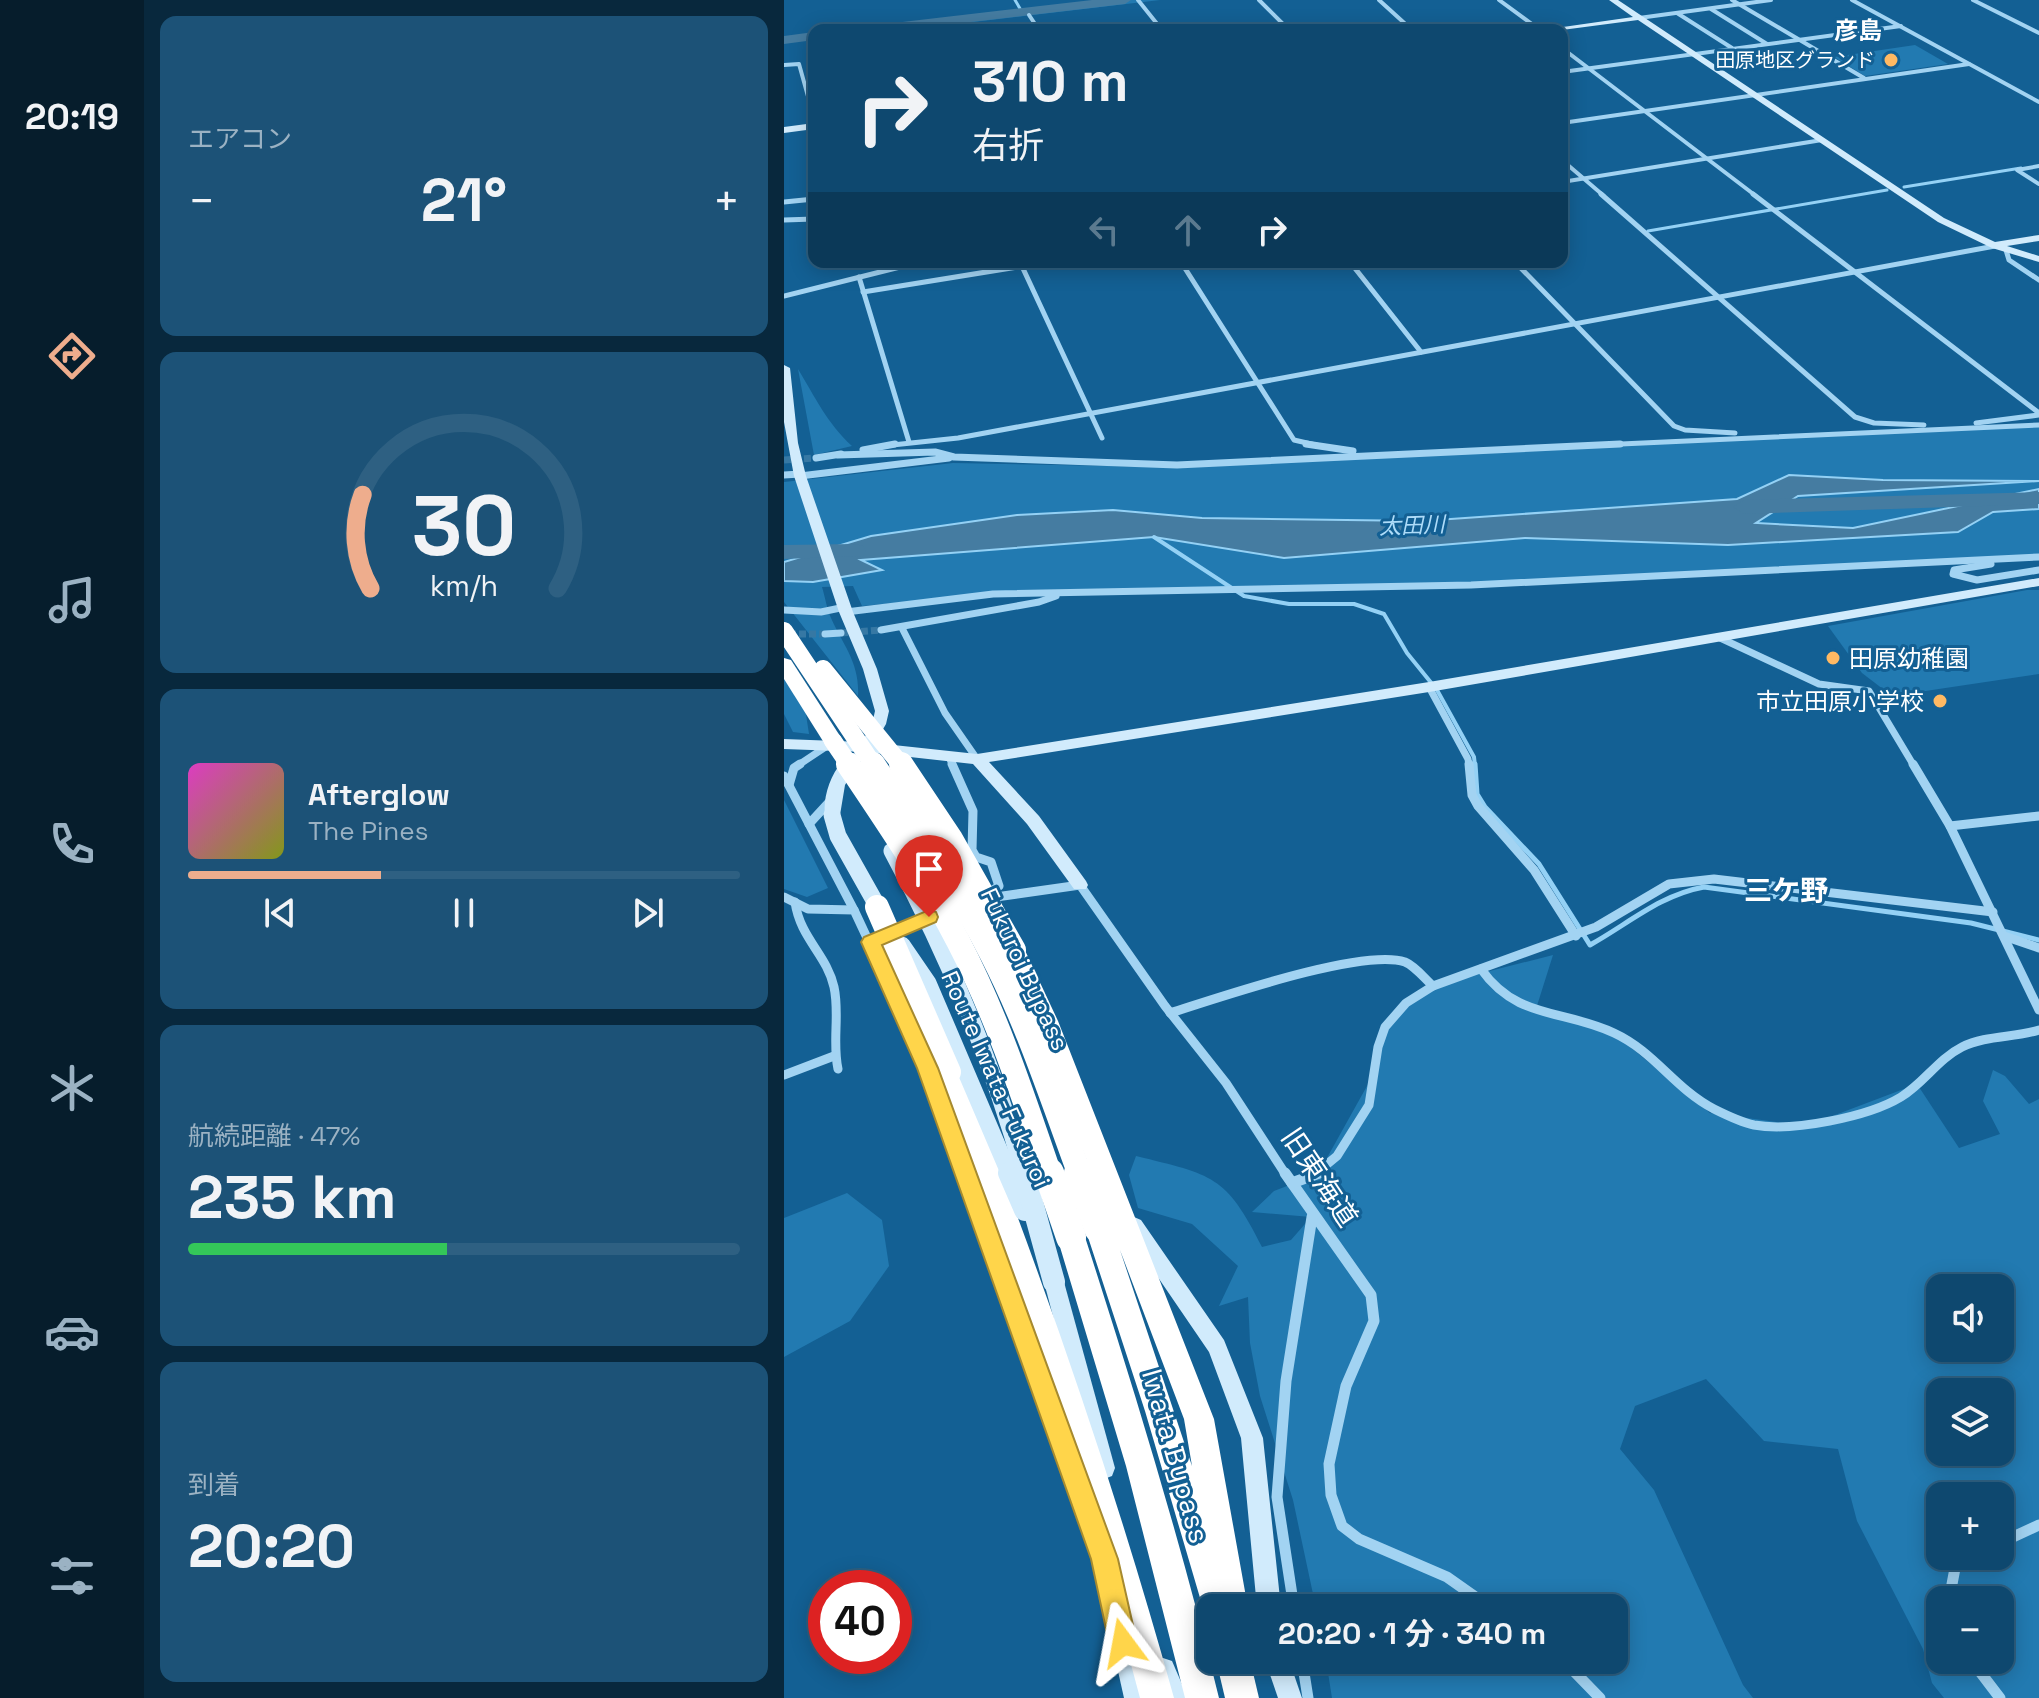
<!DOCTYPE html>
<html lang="ja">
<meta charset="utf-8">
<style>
:root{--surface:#0e486f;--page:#1c5277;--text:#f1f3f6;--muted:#9bb2c3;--line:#2e6082;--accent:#eead8d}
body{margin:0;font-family:"Space Grotesk","Noto Sans JP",sans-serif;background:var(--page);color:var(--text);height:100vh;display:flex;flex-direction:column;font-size:30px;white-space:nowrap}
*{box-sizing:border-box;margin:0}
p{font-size:26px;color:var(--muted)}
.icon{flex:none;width:44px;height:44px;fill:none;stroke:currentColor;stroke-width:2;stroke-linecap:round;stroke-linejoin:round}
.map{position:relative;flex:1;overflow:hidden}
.sheet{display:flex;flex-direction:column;gap:16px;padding:16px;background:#08283d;width:640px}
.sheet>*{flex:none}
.top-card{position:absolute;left:24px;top:24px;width:760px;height:244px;border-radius:16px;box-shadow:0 4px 20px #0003,0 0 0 2px var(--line);background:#0e486f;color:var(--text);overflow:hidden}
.buttons{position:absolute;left:1142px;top:1274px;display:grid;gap:16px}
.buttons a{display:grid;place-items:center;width:88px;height:88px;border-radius:16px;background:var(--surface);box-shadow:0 4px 20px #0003,0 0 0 2px var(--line);font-size:40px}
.speed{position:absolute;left:24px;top:1570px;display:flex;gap:16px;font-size:40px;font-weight:700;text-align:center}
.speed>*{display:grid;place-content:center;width:104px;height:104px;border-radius:50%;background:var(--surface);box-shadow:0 4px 20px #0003,0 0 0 2px var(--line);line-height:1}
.speed .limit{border:12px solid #d22;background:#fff;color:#111}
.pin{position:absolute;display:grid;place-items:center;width:68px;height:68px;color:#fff;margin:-82px -34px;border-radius:50% 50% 50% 0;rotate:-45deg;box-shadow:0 0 8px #0007}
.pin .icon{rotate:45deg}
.me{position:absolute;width:88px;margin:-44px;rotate:347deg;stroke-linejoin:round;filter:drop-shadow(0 0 6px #0008)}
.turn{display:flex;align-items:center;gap:28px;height:168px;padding:0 32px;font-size:36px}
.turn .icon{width:104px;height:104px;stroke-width:2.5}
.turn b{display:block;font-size:56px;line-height:68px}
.lanes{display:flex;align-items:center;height:76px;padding:0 32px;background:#0003;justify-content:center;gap:40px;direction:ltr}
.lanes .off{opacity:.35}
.big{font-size:60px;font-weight:700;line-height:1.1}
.sheet .tile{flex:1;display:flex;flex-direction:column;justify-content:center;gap:12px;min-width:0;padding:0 28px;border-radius:16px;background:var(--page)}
.sheet .dial{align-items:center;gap:0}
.dial svg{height:208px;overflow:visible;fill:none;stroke:var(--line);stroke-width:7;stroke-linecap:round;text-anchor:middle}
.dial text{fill:var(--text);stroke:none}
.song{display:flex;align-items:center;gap:24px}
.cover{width:96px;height:96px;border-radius:12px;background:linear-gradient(135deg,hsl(310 70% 55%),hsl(70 70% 35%))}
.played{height:8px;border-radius:4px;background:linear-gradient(90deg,var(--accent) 35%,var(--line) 35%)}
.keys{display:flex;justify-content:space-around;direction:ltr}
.heat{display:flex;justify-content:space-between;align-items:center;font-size:44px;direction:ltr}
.charge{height:12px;border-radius:6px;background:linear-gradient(90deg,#34c759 47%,var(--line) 0)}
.trip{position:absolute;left:412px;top:1594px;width:432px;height:80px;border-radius:16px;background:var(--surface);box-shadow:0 4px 20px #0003,0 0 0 2px var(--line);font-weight:700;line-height:80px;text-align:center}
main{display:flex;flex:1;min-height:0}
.tab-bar{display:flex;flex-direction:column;width:144px;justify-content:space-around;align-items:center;background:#061d2c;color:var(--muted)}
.tab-bar .icon{width:56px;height:56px}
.tab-bar .on{color:var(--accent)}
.tab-bar b{font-size:36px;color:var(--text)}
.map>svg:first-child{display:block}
</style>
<main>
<nav class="tab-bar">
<b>20:19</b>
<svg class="icon on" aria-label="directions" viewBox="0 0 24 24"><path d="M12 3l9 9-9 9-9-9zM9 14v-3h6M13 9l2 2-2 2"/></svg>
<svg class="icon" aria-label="music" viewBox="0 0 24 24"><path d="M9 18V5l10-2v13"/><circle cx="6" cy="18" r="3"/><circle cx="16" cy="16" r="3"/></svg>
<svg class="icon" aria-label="phone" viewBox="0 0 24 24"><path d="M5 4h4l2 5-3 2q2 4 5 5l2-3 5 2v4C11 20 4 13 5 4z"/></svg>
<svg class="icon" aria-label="climate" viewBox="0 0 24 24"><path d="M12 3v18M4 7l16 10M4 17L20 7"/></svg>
<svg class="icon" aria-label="car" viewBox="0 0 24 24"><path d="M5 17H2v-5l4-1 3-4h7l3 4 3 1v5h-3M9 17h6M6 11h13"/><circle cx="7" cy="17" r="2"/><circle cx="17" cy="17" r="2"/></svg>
<svg class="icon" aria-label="filters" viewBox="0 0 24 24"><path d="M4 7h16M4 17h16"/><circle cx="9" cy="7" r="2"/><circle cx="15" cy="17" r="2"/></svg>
</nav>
<section class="sheet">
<div class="tile"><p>エアコン</p>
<div class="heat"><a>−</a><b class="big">21°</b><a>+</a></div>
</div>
<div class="tile dial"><svg viewBox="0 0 100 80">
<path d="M14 69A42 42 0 1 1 86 69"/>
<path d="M14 69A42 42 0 0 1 11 33" stroke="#eead8d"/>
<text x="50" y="56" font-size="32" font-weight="700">30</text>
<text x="50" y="72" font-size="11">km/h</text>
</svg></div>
<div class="tile">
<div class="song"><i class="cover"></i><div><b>Afterglow</b><p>The Pines</p></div></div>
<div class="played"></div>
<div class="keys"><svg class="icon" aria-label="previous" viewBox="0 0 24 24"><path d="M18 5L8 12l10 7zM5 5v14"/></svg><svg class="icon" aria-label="pause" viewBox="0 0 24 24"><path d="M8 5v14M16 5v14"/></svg><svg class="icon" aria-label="next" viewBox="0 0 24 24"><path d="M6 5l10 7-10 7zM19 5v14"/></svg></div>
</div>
<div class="tile"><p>航続距離 · 47%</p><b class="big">235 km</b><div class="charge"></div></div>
<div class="tile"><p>到着</p><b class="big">20:20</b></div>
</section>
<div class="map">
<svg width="1255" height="1698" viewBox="0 0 1255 1698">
<rect width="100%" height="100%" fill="#136094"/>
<g fill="#227ab1" fill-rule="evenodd">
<path d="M317,0H376L122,30H73Z"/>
<path d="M1131,45L1164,64L1081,76L1050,57Z"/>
<path d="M14,369C31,397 43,423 68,446L30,455Z"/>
<path d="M1255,426V557L534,589L209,594L78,606L69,586L38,587C41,597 43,609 47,618C59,645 76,663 74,696L0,602V482L169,463L376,467Z"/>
<path d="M1243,590H1255V674L1108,696L1078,673L1044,626Z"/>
<path d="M0,673L20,702L25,734L9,732L0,714Z"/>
<path d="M0,800L44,888L23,897L0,889Z"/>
<path d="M769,955L751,1012L827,1031L926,1113L1022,1126L1133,1084L1175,1148L1216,1134L1199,1101L1209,1070L1221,1076L1245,1104L1255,1099V1698H1160L1148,1683L1139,1649L1073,1521L1054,1449L980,1441L922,1379L851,1406L836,1449L870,1490L959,1685L969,1698H548L542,1660H830V1608H532L509,1500L476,1396L466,1343L464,1297L435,1306L454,1266L408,1224L354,1208L345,1175L352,1156C429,1175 442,1175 478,1247L507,1240L527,1217L468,1212L490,1191L534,1174L588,1077L601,1027L622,1003L655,984ZM1156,1288H1216V1348H1156ZM1156,1392H1216V1452H1156ZM1156,1496H1216V1556H1156ZM1156,1600H1216V1660H1156Z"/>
<path d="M63,1193L98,1220L105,1266L66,1321L0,1357V1218Z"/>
</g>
<path fill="#457ca1" stroke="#94d1f5" stroke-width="2" d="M1005,475L1099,480L1255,481L1014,496L972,523L1069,528L1255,489V509L1209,512L1174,532L944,545L741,538L500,558L370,537L77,560L98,570L29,582L0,581V562L87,536L233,515L329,510L418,518L638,521L953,499Z"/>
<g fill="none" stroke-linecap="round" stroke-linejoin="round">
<g stroke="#94d1f5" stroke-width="3">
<path d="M231,0L238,12"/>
<path d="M1120,187L1237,168"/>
<path d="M864,231L1103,190"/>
</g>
<path stroke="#94d1f5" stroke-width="4" d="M370,537L460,596L505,604H570L600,614L623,653L653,690L690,757L691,766"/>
<path stroke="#94d1f5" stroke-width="5" d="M691,764L693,794L701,807L755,864L806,945C844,924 876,895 920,887L1187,923L1255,940"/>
<g fill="#457ca1" fill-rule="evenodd">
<path d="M308,0H347L341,4L118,30H77L84,26Z"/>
<path d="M30,32V40L0,44V36Z"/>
<path d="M1255,492V504L960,514L949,507L960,500Z"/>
<path d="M71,544L79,546L82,551L79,556L0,559V545Z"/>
</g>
<g stroke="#3678a4" stroke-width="7" stroke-dasharray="7 3" stroke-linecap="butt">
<path d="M0,460L32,458"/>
<path d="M57,633L97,630"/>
<path d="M5,634H41"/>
</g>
<g stroke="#a2d3f2" stroke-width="4">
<path d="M354,0L378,30"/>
<path d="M475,0L505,30"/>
<path d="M595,0L628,30"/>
<path d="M715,0L756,30"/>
<path d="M948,0L1080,78"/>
<path d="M1068,0L1255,102"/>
<path d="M1189,0L1255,33"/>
<path d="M927,9L983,44"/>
<path d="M893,13L948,48"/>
<path d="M245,15L255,30"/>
<path d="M855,18L987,0"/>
<path d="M778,48L972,196"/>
<path d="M0,65L15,64L30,118"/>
<path d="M778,72L1117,26"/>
<path d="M778,123L1185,64"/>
<path d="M778,160L820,196"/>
<path d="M1255,166L1233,170L1255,184"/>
<path d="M778,182L1038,140"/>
</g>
<g stroke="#a2d3f2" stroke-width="5">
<path d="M817,194L1071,417L1090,423L1140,425"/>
<path d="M969,194L1255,413"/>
<path d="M0,202L30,199"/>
<path d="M0,220L30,219"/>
<path d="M1222,250L1225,260L1255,280"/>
<path d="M236,262L318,438"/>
<path d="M397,262L510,440L536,446"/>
<path d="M566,262L637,352"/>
<path d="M731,262L890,426L901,430L951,433"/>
<path d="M75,277L125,442"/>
<path d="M79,292L264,262"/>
<path d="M0,296L136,262"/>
<path d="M1192,423L1255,415"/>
<path d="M99,446L174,438L1211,246"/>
<path d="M793,446L1255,425"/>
</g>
<g stroke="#a2d3f2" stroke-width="7">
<path d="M522,444L569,451"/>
<path d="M79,450L111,444"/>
<path d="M54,455L151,452L170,457L393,465L836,444"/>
<path d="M32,458L57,454"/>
<path d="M0,475L16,474"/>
<path d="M16,476L165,458"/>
<path d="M1207,564L1170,570L1169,574L1193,580L1255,570"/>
<path d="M0,610L37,612L61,607"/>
<path d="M62,612L209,594L687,585L1255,557"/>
<path d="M118,628L161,713L193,759"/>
<path d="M97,630L255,602L272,596"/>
<path d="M41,634L57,633"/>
<path d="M934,637L1035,684L1085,691L1130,766"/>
<path d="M645,687L684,759L685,766"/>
<path d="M165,757L169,766"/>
<path d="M13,766L43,746"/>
</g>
<g stroke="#a2d3f2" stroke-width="9">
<path d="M168,764L189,811L188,850L192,857L207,862L215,886L202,895"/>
<path d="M685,764L688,795L694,806L750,870L792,936"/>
<path d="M1129,764L1166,826L1255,1010"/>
<path d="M0,776L70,910"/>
<path d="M5,785L10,768L16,764"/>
<path d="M25,824L48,799"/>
<path d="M1166,826L1255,816"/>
<path d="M0,897L24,909L70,910L144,1068L147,1067"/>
<path d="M205,898L296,885L381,1006L442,1083L502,1175"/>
<path d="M11,902C16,938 43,955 50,987C56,1014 48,1042 54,1069"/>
<path d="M1220,936L1255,948"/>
<path d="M87,942L143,918"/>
<path d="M697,969C733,1020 779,1009 830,1033C871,1052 890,1088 930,1109C942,1115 956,1122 970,1125C1008,1132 1084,1117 1117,1097C1140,1083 1154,1059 1178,1047C1202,1035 1230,1038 1255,1030"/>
<path d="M386,1013C434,998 578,948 621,962C631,966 641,979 649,986"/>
<path d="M0,1075L50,1056"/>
<path d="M530,1175L553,1156L585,1105L594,1047L601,1027L622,1003L649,986L812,927L885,884L930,879L1209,912"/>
</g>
<g stroke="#a2d3f2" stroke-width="11">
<path d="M501,1173L587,1295L590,1321L562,1386L545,1464L547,1495L558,1526L575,1539L663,1577L707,1608"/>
<path d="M508,1183L535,1173"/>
<path d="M1216,1543L1255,1525"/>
<path d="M1165,1600L1172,1563L1188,1556"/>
<path d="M510,1608L493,1497L502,1381L528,1217"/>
<path d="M518,1660L524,1698"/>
<path d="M779,1660L816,1698"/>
<path d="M1187,1660L1216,1698"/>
</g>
<g fill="#d1ebfc" fill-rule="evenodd">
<path d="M825,0H834L1160,218L1211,242L1255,235V241L1223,246L1255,256V262L1208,248L1154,222L854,20L778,30H758L849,17Z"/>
<path d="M30,123V129L0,133V127Z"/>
<path d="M0,365L6,368L14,443L22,476L69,612L93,669L105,711L102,724L91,743L193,754L645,682L1255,578V586L645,692L205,762L255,816L302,881L304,885L302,889H290L243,824L189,764L81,752L0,749V739L78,742L88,724L91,711L79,669L55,612L10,476L0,422Z"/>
<path d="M70,753L78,758L61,785L56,815L54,819H42C36,799 50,761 70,753Z"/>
<path d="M144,1061L150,1063L153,1068L322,1530L318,1538L310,1542L302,1538L298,1530L135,1068L138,1063Z"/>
<path d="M350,1217L357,1220L440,1340L479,1438L497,1608H473L457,1438L425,1352L343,1232L340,1226L343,1220Z"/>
<path d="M270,1273L277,1275L280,1282L331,1468L328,1476L320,1479L312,1476L309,1468L260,1282L263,1275Z"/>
<path d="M327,1574L335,1578L339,1586L364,1698H340L315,1586L319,1578Z"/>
<path d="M379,1658L388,1661L404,1698H379L367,1670L370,1661Z"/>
<path d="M481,1660H505L518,1698H494Z"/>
</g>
<g fill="#fff" fill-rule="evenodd">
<path d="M0,658L7,660L56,736L59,741L56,746H42L0,679Z"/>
<path d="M230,941L238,944L274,1021L430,1419L464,1608H426V1621L419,1608L361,1411L301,1228L305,1219L315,1216L325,1219L250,1021L218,950L222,944ZM336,1250L400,1419L408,1466Z"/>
<path d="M165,1062L174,1065L178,1072C259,1277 331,1485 390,1698H356C300,1485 231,1277 152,1072L156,1065Z"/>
<path d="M287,1225L297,1228L301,1237C350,1389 397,1542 435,1698H401L342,1466L273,1237L277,1228Z"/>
<path d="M432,1660H466L475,1698H441Z"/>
</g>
<g stroke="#d1ebfc" stroke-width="17">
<path d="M48,815L54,836L99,916"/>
<path d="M108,851C163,953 209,1063 240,1175"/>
<path d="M118,945L144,983L226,1175"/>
</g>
<g stroke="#d1ebfc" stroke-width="22">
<path d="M225,1173L241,1210"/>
<path d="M240,1173L270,1282"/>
</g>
<g stroke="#fff" stroke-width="18">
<path d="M0,631L90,766"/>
<path d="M39,669L118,766"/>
<path d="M49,741L66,766"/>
</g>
<g stroke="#fff" stroke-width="24">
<path d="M64,764C103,822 142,879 174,941C213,1016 239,1096 266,1175"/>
<path d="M89,764C131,827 174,888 208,955C244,1025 269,1102 296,1175"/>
<path d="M117,764L167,839L230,950"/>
<path d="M93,907L165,1072"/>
</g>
<g stroke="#fff" stroke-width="30">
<path d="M265,1173L287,1237"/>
<path d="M295,1173L315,1228"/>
</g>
</g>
<path fill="#ffd54a" stroke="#a68a30" stroke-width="2" d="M145,910L152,912L154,917L152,922L98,945L154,1068L334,1559L353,1643L349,1652L339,1656L329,1652L325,1643L307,1559L133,1068L77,942L80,937Z"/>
<g fill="#ffb963" stroke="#136094" stroke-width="3">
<circle cx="1107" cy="60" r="8"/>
<circle cx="1049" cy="658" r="8"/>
<circle cx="1156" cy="701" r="8"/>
</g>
<g text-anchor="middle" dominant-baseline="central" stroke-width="6" stroke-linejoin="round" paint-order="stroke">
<g font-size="20" fill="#fff" stroke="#136094" text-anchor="end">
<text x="1091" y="60">田原地区グランド</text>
</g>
<g font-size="22" font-style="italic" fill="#aedcf9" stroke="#136094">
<text transform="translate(628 525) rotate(-2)">太田川</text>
</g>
<g font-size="24" font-weight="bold" fill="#fff" stroke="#136094">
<text x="1074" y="30">彦島</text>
</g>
<g font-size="24" fill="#fff" stroke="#136094" text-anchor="start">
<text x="1065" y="658">田原幼稚園</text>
<text x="1140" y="701" text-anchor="end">市立田原小学校</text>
</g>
<g font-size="24" fill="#fff" stroke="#136094">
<text transform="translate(241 969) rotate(65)">Fukuroi Bypass</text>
<text transform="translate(212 1079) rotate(66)">Route Iwata-Fukuroi</text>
</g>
<g font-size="28" font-weight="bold" fill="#fff" stroke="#136094">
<text x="1002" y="890">三ケ野</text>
</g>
<g font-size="28" fill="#fff" stroke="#136094">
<text transform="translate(536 1177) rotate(56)">旧東海道</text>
<text transform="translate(392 1456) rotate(74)">Iwata Bypass</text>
</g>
</g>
</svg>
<div class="buttons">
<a><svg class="icon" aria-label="sound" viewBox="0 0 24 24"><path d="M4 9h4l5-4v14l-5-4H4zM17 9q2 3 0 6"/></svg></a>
<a><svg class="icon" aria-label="layers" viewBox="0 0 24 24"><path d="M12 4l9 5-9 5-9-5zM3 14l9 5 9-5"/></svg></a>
<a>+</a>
<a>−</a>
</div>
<div class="speed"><div class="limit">40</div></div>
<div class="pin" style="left:145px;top:917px;background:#d93025"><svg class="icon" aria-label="arrive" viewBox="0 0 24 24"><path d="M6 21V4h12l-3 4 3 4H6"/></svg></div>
<svg class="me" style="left:339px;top:1643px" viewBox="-20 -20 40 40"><path d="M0-17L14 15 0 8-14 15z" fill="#ffd54a" stroke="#fff" stroke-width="4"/></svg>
<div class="trip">20:20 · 1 分 · 340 m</div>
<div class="top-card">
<div class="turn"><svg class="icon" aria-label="right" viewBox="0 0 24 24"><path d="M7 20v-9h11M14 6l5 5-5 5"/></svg><div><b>310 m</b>右折</div></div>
<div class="lanes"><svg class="icon off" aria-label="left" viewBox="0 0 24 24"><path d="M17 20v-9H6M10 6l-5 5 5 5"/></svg><svg class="icon off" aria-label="ahead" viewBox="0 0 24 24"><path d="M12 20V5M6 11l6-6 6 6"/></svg><svg class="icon" aria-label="right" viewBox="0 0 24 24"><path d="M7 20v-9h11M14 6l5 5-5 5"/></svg></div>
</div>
</div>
</main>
